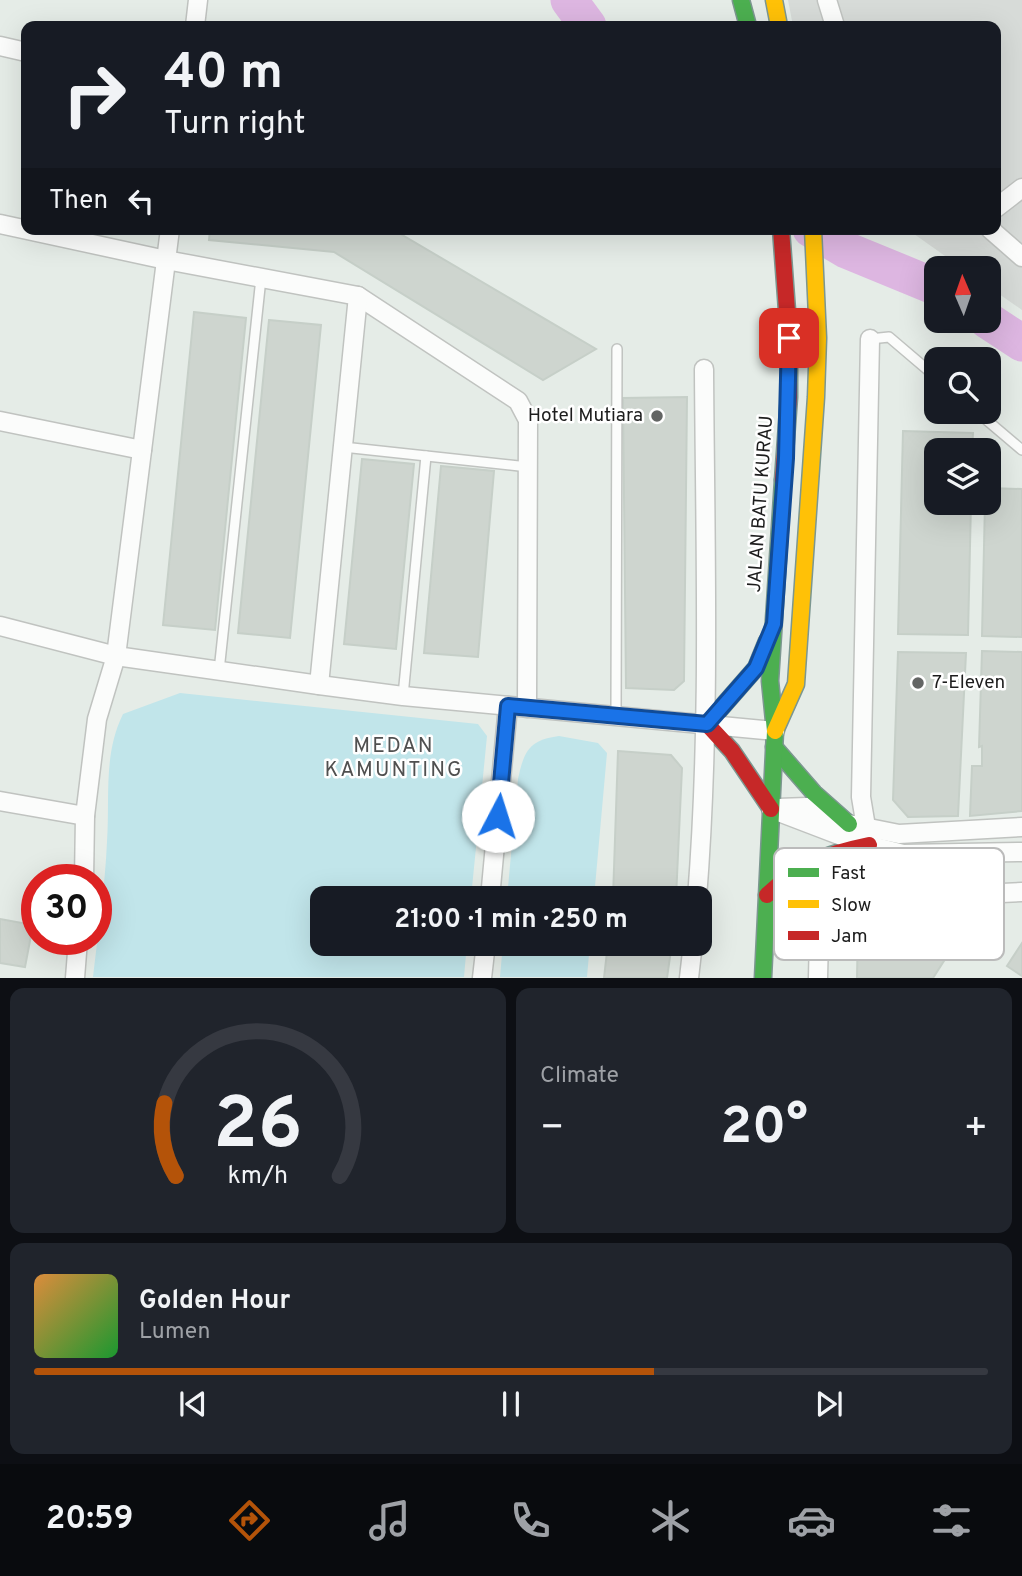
<!DOCTYPE html>
<meta charset="utf-8">
<style>
:root{--surface:#171b24;--page:#20242c;--text:#f1f3f6;--muted:#9ea1a6;--line:#363941;--accent:#b45309}
body{margin:0;font-family:Overpass,sans-serif;background:var(--page);color:var(--text);height:100vh;display:flex;flex-direction:column;font-size:26px;white-space:nowrap}
*{box-sizing:border-box;margin:0}
p{font-size:23px;color:var(--muted)}
.icon{flex:none;width:38px;height:38px;fill:none;stroke:currentColor;stroke-width:2;stroke-linecap:round;stroke-linejoin:round}
.map{position:relative;height:978px;overflow:hidden}
.sheet{display:flex;flex-direction:column;gap:10px;padding:10px;background:#0d0f14;flex:1}
.sheet>*{flex:none}
.hud{position:absolute;left:21px;top:21px;width:980px;height:214px;border-radius:14px;box-shadow:0 7px 28px #0002;background:#171b24;color:var(--text);overflow:hidden}
.needle{width:46px;rotate:358deg}
.tools{position:absolute;left:924px;top:256px;display:grid;gap:14px}
.tools a{display:grid;place-items:center;width:77px;height:77px;border-radius:14px;background:var(--surface);box-shadow:0 7px 28px #0002;font-size:35px}
.speed{position:absolute;left:21px;top:864px;display:flex;gap:14px;font-size:35px;font-weight:700;text-align:center}
.speed>*{display:grid;place-content:center;width:91px;height:91px;border-radius:50%;background:var(--surface);box-shadow:0 7px 28px #0002;line-height:1}
.speed .limit{border:10px solid #d22;background:#fff;color:#111}
.pin{position:absolute;display:grid;place-items:center;width:60px;height:60px;color:#fff;margin:-30px;border-radius:14px;box-shadow:0 4px 10px #0006}
.me{position:absolute;width:77px;margin:-38px;rotate:5deg;stroke-linejoin:round;filter:drop-shadow(0 0 5px #0008)}
.turn{display:flex;align-items:center;gap:24px;height:147px;padding:0 28px;font-size:32px}
.turn .icon{width:91px;height:91px;stroke-width:2.5}
.turn b{display:block;font-size:49px;line-height:60px}
.then{display:flex;align-items:center;height:66px;padding:0 28px;background:#0003;gap:14px;font-size:26px}
.big{font-size:52px;font-weight:700;line-height:1.1}
.sheet .widget{flex:1;display:flex;flex-direction:column;justify-content:center;gap:10px;min-width:0;padding:0 24px;border-radius:14px;background:var(--page)}
.sheet .dial{align-items:center;gap:0}
.dial svg{height:182px;overflow:visible;fill:none;stroke:var(--line);stroke-width:7;stroke-linecap:round;text-anchor:middle}
.dial text{fill:var(--text);stroke:none}
.song{display:flex;align-items:center;gap:21px}
.cover{width:84px;height:84px;border-radius:10px;background:linear-gradient(135deg,hsl(30 70% 55%),hsl(130 70% 35%))}
.played{height:7px;border-radius:4px;background:linear-gradient(90deg,var(--accent) 65%,var(--line) 65%)}
.keys{display:flex;justify-content:space-around;direction:ltr}
.heat{display:flex;justify-content:space-between;align-items:center;font-size:38px;direction:ltr}
.sheet .tiles{flex:1;display:grid;gap:10px;grid-template-columns:1fr 1fr}
.widget:last-child{grid-column:span 2}
.trip{position:absolute;left:310px;top:886px;width:402px;height:70px;border-radius:14px;background:var(--surface);box-shadow:0 7px 28px #0002;font-weight:700;line-height:70px;text-align:center}
.tab-bar{display:flex;height:112px;justify-content:space-around;align-items:center;background:#090b0e;color:var(--muted)}
.tab-bar .icon{width:49px;height:49px}
.tab-bar .current{color:var(--accent)}
.tab-bar b{font-size:32px;color:var(--text)}
.map>svg:first-child{display:block}
</style>
<div class="map">
<svg width="1022" height="978" viewBox="0 0 1022 978">
<rect width="100%" height="100%" fill="#e5ece7"/>
<path fill="#d7dbd8" d="M788,0H1022V310L989,287V268H962L907,229H996V26H793Z"/>
<g fill="#c1e5ea">
<path d="M180,693L478,724L487,736L471,898H322V943H467L464,977H93C98,933 105,887 107,842C110,798 103,755 123,714Z"/>
<path d="M559,736L598,743L607,753L594,898H507L518,779C524,751 529,740 559,736Z"/>
<path d="M503,943H590L587,977H500Z"/>
</g>
<g fill="none" stroke-linecap="round" stroke-linejoin="round">
<g stroke="#ddb6e1" stroke-width="37">
<path d="M569,0L588,26"/>
<path d="M811,229L846,250L936,287"/>
<path d="M987,320L1022,343"/>
</g>
</g>
<g fill="#ced5cf" stroke="#c6cfc8" stroke-width="2">
<path d="M210,229H392L596,349L543,380L334,252L209,240Z"/>
<path d="M194,312L246,318L215,630L163,625Z"/>
<path d="M269,320L321,325L290,638L238,633Z"/>
<path d="M687,397L684,681L674,690L626,688L623,398Z"/>
<path d="M903,431L973,433L972,450H936V502H971L968,635L898,634Z"/>
<path d="M362,459L414,464L396,649L344,644Z"/>
<path d="M441,466L494,471L478,657L424,653Z"/>
<path d="M989,488L1022,489V637L982,636L985,502H989Z"/>
<path d="M982,651L1022,652V811L970,816L972,766H982V746L979,747Z"/>
<path d="M898,652L966,653L958,816L908,817L893,800Z"/>
<path d="M618,751L671,755L682,768L676,898H613Z"/>
<path d="M0,919L33,925L25,967L0,963Z"/>
<path d="M945,919L960,936L933,978H857L858,923Z"/>
<path d="M608,943H672L667,978H604Z"/>
<path d="M1022,943V976L1007,966Z"/>
</g>
<g fill="none" stroke-linecap="round" stroke-linejoin="round">
<g stroke="#c0c3c0" stroke-width="12">
<g id="lane">
<path d="M870,339L889,337L936,377"/>
<path d="M976,411L1022,450"/>
<path d="M343,447L528,467"/>
<path d="M219,671L261,278"/>
<path d="M403,696L426,456"/>
<path d="M616,716L617,349"/>
</g>
</g>
<g stroke="#c0c3c0" stroke-width="21">
<g id="street">
<path d="M827,0L835,26"/>
<path d="M195,26L198,0"/>
<path d="M0,46L26,52"/>
<path d="M996,208L1022,188"/>
<path d="M0,224L166,260L358,296L518,401L528,420L527,708"/>
<path d="M990,229L1022,257"/>
<path d="M0,421L142,450"/>
<path d="M0,626L116,656L319,685L403,696L775,731"/>
<path d="M319,685L358,296"/>
<path d="M0,801L85,816"/>
<path d="M778,808L807,807L849,824L899,834L1022,827"/>
<path d="M771,809L860,843L903,854L1022,852"/>
<path d="M866,827L861,797L870,339"/>
<path d="M84,880L85,816L97,719L116,656L170,229"/>
<path d="M490,898L508,706"/>
<path d="M697,898C711,722 705,546 704,369"/>
<path d="M75,978L78,940"/>
<path d="M482,978L486,943"/>
<path d="M689,978L693,943"/>
<path d="M818,978L819,936L828,916L849,900L1022,892"/>
</g>
</g>
<g stroke="#7c9790" stroke-width="19">
<g id="fast">
<path d="M741,0L748,26"/>
<path d="M774,747L814,793L849,824"/>
<path d="M763,978L775,731L770,681L783,480"/>
</g>
</g>
<g stroke="#7c9790" stroke-width="19">
<g id="slow">
<path d="M774,0L779,26"/>
<path d="M775,731L796,684L816,397L818,338L813,229"/>
</g>
</g>
<g stroke="#7c9790" stroke-width="19">
<g id="jam">
<path d="M781,229L789,338V397L783,480"/>
<path d="M767,641L756,668L707,724L732,751L771,809"/>
<path d="M767,895C800,864 825,854 869,845"/>
</g>
</g>
<use href="#lane" stroke="#fbfcfb" stroke-width="9"/>
<use href="#street" stroke="#fbfcfb" stroke-width="18"/>
<use href="#fast" stroke="#4caf50" stroke-width="16"/>
<use href="#slow" stroke="#ffc107" stroke-width="16"/>
<use href="#jam" stroke="#c62828" stroke-width="16"/>
</g>
<g fill="none" stroke-linecap="round" stroke-linejoin="round">
<g stroke="#114b97" stroke-width="18">
<path id="route" d="M498,816L508,706L707,724L756,668L774,624L786,458L789,338"/>
</g>
<use href="#route" stroke="#1a73e8" stroke-width="12"/>
</g>
<g fill="#636564" stroke="#fff" stroke-width="2.5">
<circle cx="657" cy="416" r="7"/>
<circle cx="918" cy="683" r="7"/>
</g>
<g text-anchor="middle" dominant-baseline="central" stroke-width="5" stroke-linejoin="round" paint-order="stroke">
<g font-size="19" fill="#1d1d1d" stroke="#fff" text-anchor="end">
<text x="643" y="416">Hotel Mutiara</text>
<text x="932" y="683" text-anchor="start">7-Eleven</text>
</g>
<g font-size="19" fill="#1d1d1d" stroke="#fff">
<text transform="translate(761 504) rotate(-86)">JALAN BATU KURAU</text>
</g>
<g font-size="21" letter-spacing="2" fill="#505050" stroke="#fff">
<text x="394" y="746">MEDAN<tspan x="394" dy="24">KAMUNTING</tspan></text>
</g>
</g>
<rect x="774" y="848" width="230" height="112" rx="10" fill="#fff" stroke="#bbb" stroke-width="2"/>
<rect x="788" y="868" width="31" height="9" fill="#4caf50"/>
<rect x="788" y="900" width="31" height="8" fill="#ffc107"/>
<rect x="788" y="931" width="31" height="9" fill="#c62828"/>
<g font-size="19" fill="#1d1d1d">
<text x="831" y="879">Fast</text>
<text x="831" y="911">Slow</text>
<text x="831" y="942">Jam</text>
</g>
</svg>
<div class="tools">
<a><svg class="needle" viewBox="-14 -14 28 28"><path d="M0-13l5 13h-10z" fill="#e53935"/><path d="M0 13l5-13h-10z" fill="#9ea1a6"/></svg></a>
<a><svg class="icon" aria-label="search" viewBox="0 0 24 24"><circle cx="10" cy="10" r="6"/><path d="M15 15l6 6"/></svg></a>
<a><svg class="icon" aria-label="layers" viewBox="0 0 24 24"><path d="M12 4l9 5-9 5-9-5zM3 14l9 5 9-5"/></svg></a>
</div>
<div class="speed"><div class="limit">30</div></div>
<div class="pin" style="left:789px;top:338px;background:#d93025"><svg class="icon" aria-label="arrive" viewBox="0 0 24 24"><path d="M6 21V4h12l-3 4 3 4H6"/></svg></div>
<svg class="me" style="left:498px;top:816px" viewBox="-20 -20 40 40"><circle r="19" fill="#fff"/><path d="M0-13L10 11 0 6-10 11z" fill="#1a73e8"/></svg>
<div class="trip">21:00 · 1 min · 250 m</div>
<div class="hud">
<div class="turn"><svg class="icon" aria-label="right" viewBox="0 0 24 24"><path d="M7 20v-9h11M14 6l5 5-5 5"/></svg><div><b>40 m</b>Turn right</div></div>
<div class="then">Then<svg class="icon" aria-label="left" viewBox="0 0 24 24"><path d="M17 20v-9H6M10 6l-5 5 5 5"/></svg></div>
</div>
</div>
<section class="sheet">
<div class="tiles">
<div class="widget dial"><svg viewBox="0 0 100 80">
<path d="M14 69A42 42 0 1 1 86 69"/>
<path d="M14 69A42 42 0 0 1 9 37" stroke="#b45309"/>
<text x="50" y="56" font-size="32" font-weight="700">26</text>
<text x="50" y="72" font-size="11">km/h</text>
</svg></div>
<div class="widget"><p>Climate</p>
<div class="heat"><a>−</a><b class="big">20°</b><a>+</a></div>
</div>
<div class="widget">
<div class="song"><i class="cover"></i><div><b>Golden Hour</b><p>Lumen</p></div></div>
<div class="played"></div>
<div class="keys"><svg class="icon" aria-label="previous" viewBox="0 0 24 24"><path d="M18 5L8 12l10 7zM5 5v14"/></svg><svg class="icon" aria-label="pause" viewBox="0 0 24 24"><path d="M8 5v14M16 5v14"/></svg><svg class="icon" aria-label="next" viewBox="0 0 24 24"><path d="M6 5l10 7-10 7zM19 5v14"/></svg></div>
</div>
</div>
</section>
<nav class="tab-bar">
<b>20:59</b>
<svg class="icon current" aria-label="directions" viewBox="0 0 24 24"><path d="M12 3l9 9-9 9-9-9zM9 14v-3h6M13 9l2 2-2 2"/></svg>
<svg class="icon" aria-label="music" viewBox="0 0 24 24"><path d="M9 18V5l10-2v13"/><circle cx="6" cy="18" r="3"/><circle cx="16" cy="16" r="3"/></svg>
<svg class="icon" aria-label="phone" viewBox="0 0 24 24"><path d="M5 4h4l2 5-3 2q2 4 5 5l2-3 5 2v4C11 20 4 13 5 4z"/></svg>
<svg class="icon" aria-label="climate" viewBox="0 0 24 24"><path d="M12 3v18M4 7l16 10M4 17L20 7"/></svg>
<svg class="icon" aria-label="car" viewBox="0 0 24 24"><path d="M5 17H2v-5l4-1 3-4h7l3 4 3 1v5h-3M9 17h6M6 11h13"/><circle cx="7" cy="17" r="2"/><circle cx="17" cy="17" r="2"/></svg>
<svg class="icon" aria-label="filters" viewBox="0 0 24 24"><path d="M4 7h16M4 17h16"/><circle cx="9" cy="7" r="2"/><circle cx="15" cy="17" r="2"/></svg>
</nav>
